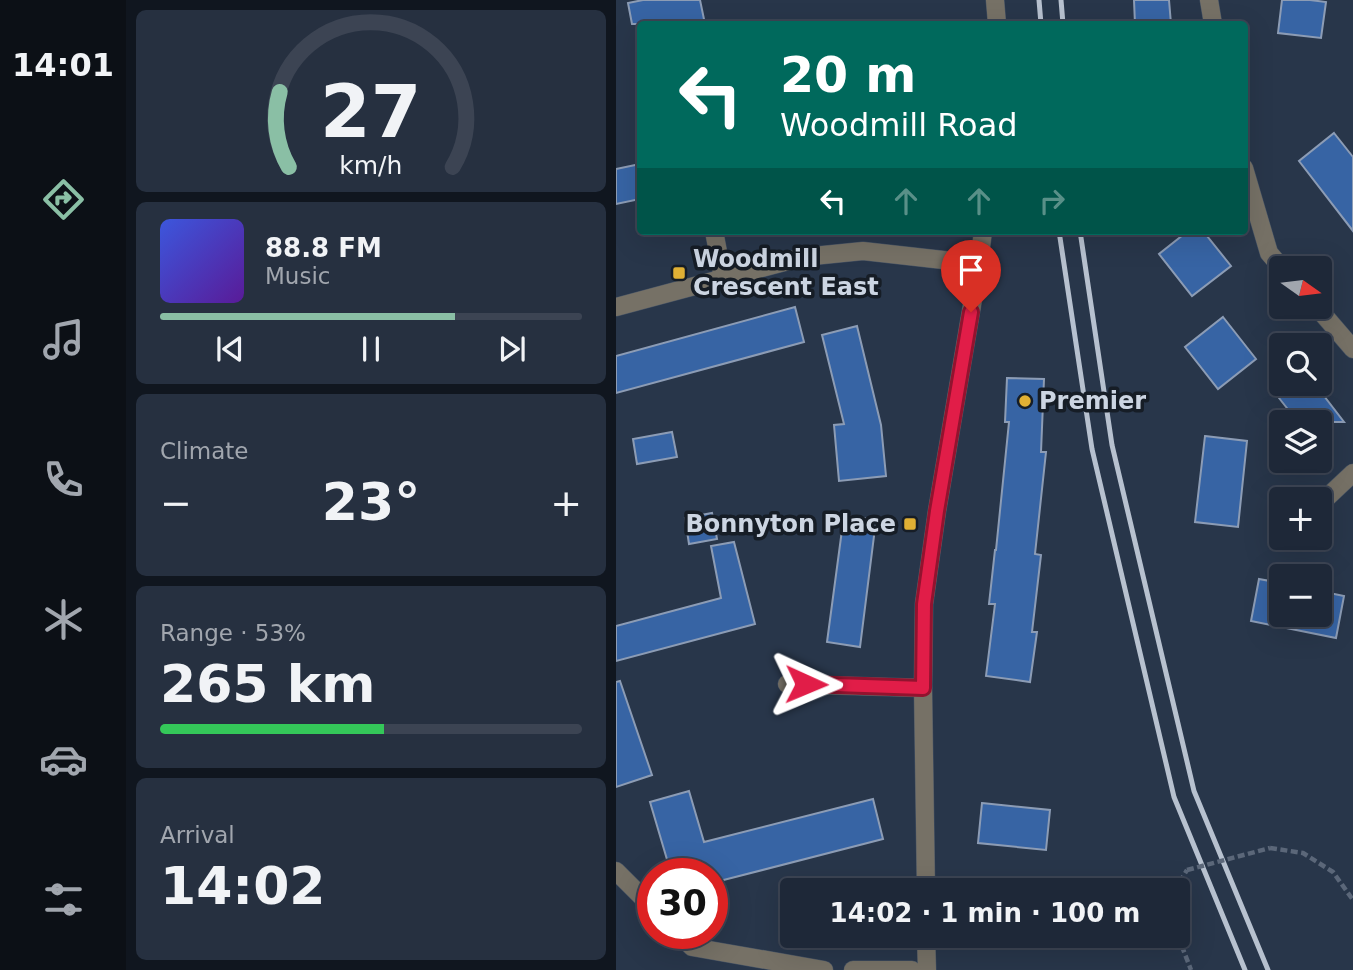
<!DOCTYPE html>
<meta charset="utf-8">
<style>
:root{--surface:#1e2838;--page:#263040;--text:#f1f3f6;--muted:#a1a6ae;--line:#3c4453;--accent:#8abfa5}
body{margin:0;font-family:"DejaVu Sans",sans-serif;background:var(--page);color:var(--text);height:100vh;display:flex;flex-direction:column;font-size:26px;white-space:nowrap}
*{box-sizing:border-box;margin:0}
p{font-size:23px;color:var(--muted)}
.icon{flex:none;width:38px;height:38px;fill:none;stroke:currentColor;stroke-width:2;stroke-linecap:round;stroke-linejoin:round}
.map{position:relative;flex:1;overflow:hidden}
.details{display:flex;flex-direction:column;gap:10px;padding:10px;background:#10161f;width:490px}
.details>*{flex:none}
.hud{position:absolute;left:21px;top:21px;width:611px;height:214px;border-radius:7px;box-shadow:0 7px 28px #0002,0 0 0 2px var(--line);background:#00695c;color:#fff;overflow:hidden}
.needle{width:46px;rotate:104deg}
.buttons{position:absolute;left:653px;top:256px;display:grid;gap:14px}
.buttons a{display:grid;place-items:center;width:63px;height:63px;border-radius:7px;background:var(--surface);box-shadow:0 7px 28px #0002,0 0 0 2px var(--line);font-size:35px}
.speed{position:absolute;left:21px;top:858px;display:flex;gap:14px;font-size:35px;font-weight:700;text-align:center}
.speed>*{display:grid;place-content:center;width:91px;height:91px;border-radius:50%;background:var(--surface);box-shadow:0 7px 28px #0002,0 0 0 2px var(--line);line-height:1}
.speed .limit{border:10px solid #d22;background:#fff;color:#111}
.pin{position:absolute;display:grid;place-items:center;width:60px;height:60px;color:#fff;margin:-72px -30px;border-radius:50% 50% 50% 0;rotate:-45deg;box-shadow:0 0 7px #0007}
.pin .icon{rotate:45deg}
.me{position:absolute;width:77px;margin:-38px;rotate:91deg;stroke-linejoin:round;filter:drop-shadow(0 0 5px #0008)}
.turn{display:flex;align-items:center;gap:24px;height:147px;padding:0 28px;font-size:32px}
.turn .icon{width:91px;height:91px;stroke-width:2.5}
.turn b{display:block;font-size:49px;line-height:60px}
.lanes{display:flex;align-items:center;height:66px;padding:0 28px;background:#0003;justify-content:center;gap:35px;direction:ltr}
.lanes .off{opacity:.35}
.big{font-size:52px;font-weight:700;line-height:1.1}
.details .widget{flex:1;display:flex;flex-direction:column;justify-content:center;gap:10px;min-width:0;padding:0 24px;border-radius:10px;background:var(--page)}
.details .dial{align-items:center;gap:0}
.dial svg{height:182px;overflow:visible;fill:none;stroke:var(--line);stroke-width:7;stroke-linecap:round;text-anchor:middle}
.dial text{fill:var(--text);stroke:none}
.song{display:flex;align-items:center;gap:21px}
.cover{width:84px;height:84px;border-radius:10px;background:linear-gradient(135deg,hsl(230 70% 55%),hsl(270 70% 35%))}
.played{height:7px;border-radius:4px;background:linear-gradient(90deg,var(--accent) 70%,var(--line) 70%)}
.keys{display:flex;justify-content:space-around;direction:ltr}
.heat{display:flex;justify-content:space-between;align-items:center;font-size:38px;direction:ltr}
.charge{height:10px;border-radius:5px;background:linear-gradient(90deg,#34c759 53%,var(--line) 0)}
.trip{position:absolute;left:164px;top:878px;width:410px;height:70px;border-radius:7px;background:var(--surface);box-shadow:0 7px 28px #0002,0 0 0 2px var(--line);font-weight:700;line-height:70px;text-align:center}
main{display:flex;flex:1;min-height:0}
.tab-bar{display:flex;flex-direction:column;width:126px;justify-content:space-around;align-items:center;background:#0c1016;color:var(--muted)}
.tab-bar .icon{width:49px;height:49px}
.tab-bar .current{color:var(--accent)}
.tab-bar b{font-size:32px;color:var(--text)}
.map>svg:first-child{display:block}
</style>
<main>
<nav class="tab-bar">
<b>14:01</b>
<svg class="icon current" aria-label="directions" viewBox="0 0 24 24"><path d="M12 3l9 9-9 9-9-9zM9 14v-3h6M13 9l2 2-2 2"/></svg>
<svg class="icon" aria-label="music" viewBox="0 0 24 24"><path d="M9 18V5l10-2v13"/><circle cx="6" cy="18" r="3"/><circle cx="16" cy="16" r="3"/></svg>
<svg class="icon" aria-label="phone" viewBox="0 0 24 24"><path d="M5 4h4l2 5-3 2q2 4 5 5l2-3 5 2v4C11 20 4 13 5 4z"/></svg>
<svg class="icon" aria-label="climate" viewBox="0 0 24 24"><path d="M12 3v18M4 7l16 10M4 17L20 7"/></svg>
<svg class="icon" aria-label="car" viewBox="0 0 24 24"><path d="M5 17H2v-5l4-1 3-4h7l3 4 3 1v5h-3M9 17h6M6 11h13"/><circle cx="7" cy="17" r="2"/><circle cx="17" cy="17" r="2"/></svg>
<svg class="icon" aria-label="filters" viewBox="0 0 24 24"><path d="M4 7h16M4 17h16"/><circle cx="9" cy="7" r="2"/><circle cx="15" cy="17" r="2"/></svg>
</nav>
<section class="details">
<div class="widget dial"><svg viewBox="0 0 100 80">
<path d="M14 69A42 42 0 1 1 86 69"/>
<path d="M14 69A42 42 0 0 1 10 36" stroke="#8abfa5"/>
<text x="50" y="56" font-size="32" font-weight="700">27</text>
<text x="50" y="72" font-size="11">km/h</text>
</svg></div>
<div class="widget">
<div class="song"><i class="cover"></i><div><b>88.8 FM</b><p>Music</p></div></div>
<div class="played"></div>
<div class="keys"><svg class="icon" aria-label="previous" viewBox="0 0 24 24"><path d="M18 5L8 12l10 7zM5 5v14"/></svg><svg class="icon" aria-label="pause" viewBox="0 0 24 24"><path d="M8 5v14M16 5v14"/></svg><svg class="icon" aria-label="next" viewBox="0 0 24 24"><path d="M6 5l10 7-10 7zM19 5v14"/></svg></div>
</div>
<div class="widget"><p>Climate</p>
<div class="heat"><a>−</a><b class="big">23°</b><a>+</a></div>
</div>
<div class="widget"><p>Range · 53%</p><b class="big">265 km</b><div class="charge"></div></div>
<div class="widget"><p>Arrival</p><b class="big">14:02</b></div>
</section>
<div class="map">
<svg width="737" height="970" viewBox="0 0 737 970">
<rect width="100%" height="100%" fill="#28364a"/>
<g fill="#3764a4" stroke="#8c9cb5" stroke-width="2">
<path d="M27,0H84L89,24H16L12,3Z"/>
<path d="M518,0H553L555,24H519Z"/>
<path d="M666,0H694L710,2L705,38L662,33Z"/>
<path d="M718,133L737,157V231L683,161Z"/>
<path d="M24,164V199L0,204V169Z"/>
<path d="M572,231H587L615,266L576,296L543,254Z"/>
<path d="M179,307L188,342L0,393V356Z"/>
<path d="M607,317L640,359L602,389L569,347Z"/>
<path d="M241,326L265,425L270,476L223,481L218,425L228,424L206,335Z"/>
<path d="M391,378L428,379L425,452H430L419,554L425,555L416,632H421L414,682L370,676L379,604H373L379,550H380L393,422H389Z"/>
<path d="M681,383H698L728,422H682L663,398Z"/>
<path d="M56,432L61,457L21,464L17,439Z"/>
<path d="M589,436L631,441L622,527L579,522Z"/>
<path d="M96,513L101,539L73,544L69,518Z"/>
<path d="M228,515L260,520L244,647L211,642Z"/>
<path d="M118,542L139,624L0,661V626L105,598L95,546Z"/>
<path d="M643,579L665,583V614H704V591L728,596L720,638L635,621Z"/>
<path d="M4,681L36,775L0,787V682Z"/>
<path d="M73,791L88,842L257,799L267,839L96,883V873H55L34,802Z"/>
<path d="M366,803L434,810L430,850L362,843Z"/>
</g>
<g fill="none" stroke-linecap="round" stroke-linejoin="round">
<g stroke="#465365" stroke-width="19">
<g id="minor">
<path d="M379,0L381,24"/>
<path d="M593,0L597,24"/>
<path d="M628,168L653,253L666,268"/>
<path d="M98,231L107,278"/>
<path d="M700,306L737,349"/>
<path d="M0,307L187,257L247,251L363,264"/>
<path d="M704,504L737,473"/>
<path d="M171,684L307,688"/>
<path d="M0,871L37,908"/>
<path d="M310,891L307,688L308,604L321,511L363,264L367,231"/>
<path d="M62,933L76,947L208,970"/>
<path d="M310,936L311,970"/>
<path d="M237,970H296"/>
</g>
</g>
<g stroke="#5b6779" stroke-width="4.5" stroke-dasharray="7 3.5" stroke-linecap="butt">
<path d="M654,848L687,853L717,872L737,900"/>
<path d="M558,891L571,870"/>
<path d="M562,936L575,970"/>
</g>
<use href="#minor" stroke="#767166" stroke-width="18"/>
<g stroke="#b7c1cf" stroke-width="5">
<path d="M423,0L425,24"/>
<path d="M445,0L447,24"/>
<path d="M443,231L476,449L558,797L629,970"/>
<path d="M464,231L496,445L578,791L652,970"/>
</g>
<path stroke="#5b6779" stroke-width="4.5" stroke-dasharray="7 3.5" stroke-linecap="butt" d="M571,870L654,848"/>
</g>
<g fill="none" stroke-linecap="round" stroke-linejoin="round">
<g stroke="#92132f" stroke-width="18">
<path id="route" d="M190,684L307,688L308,604L321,511L355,312"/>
</g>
<use href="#route" stroke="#e11d48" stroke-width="12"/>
</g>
<g fill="#e0b034" stroke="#161d26" stroke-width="2.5">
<rect x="56" y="266" width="14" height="14" rx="3.5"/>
<circle cx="409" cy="401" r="7"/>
<rect x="287" y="517" width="14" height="14" rx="3.5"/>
</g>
<g text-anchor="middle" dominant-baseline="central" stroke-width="7" stroke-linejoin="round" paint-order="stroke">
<g font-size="24" font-weight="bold" fill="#ccd5e2" stroke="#161d26" text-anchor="start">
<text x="77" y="259">Woodmill<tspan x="77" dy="28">Crescent East</tspan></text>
<text x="423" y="401">Premier</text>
<text x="280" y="524" text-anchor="end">Bonnyton Place</text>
</g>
</g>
</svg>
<div class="buttons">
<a><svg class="needle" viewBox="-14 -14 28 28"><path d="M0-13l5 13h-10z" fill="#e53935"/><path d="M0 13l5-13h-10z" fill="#a1a6ae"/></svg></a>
<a><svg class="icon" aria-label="search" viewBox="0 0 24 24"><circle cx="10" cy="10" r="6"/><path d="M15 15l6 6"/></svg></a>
<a><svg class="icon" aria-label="layers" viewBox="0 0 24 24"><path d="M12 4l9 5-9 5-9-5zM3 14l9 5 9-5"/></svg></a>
<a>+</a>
<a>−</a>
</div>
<div class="speed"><div class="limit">30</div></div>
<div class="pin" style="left:355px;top:312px;background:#d93025"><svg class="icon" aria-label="arrive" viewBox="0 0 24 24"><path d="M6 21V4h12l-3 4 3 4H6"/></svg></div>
<svg class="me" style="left:190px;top:684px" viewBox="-20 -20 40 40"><path d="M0-17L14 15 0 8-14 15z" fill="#e11d48" stroke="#fff" stroke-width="4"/></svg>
<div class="trip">14:02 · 1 min · 100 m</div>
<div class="hud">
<div class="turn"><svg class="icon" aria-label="left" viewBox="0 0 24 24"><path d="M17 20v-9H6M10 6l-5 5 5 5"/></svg><div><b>20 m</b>Woodmill Road</div></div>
<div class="lanes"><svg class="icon" aria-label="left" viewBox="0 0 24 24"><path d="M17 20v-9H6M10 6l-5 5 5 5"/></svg><svg class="icon off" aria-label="ahead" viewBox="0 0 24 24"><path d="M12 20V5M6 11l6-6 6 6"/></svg><svg class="icon off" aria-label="ahead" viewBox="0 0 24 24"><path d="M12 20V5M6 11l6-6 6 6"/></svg><svg class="icon off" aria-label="right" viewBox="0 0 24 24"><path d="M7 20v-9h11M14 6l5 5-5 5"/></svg></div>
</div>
</div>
</main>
